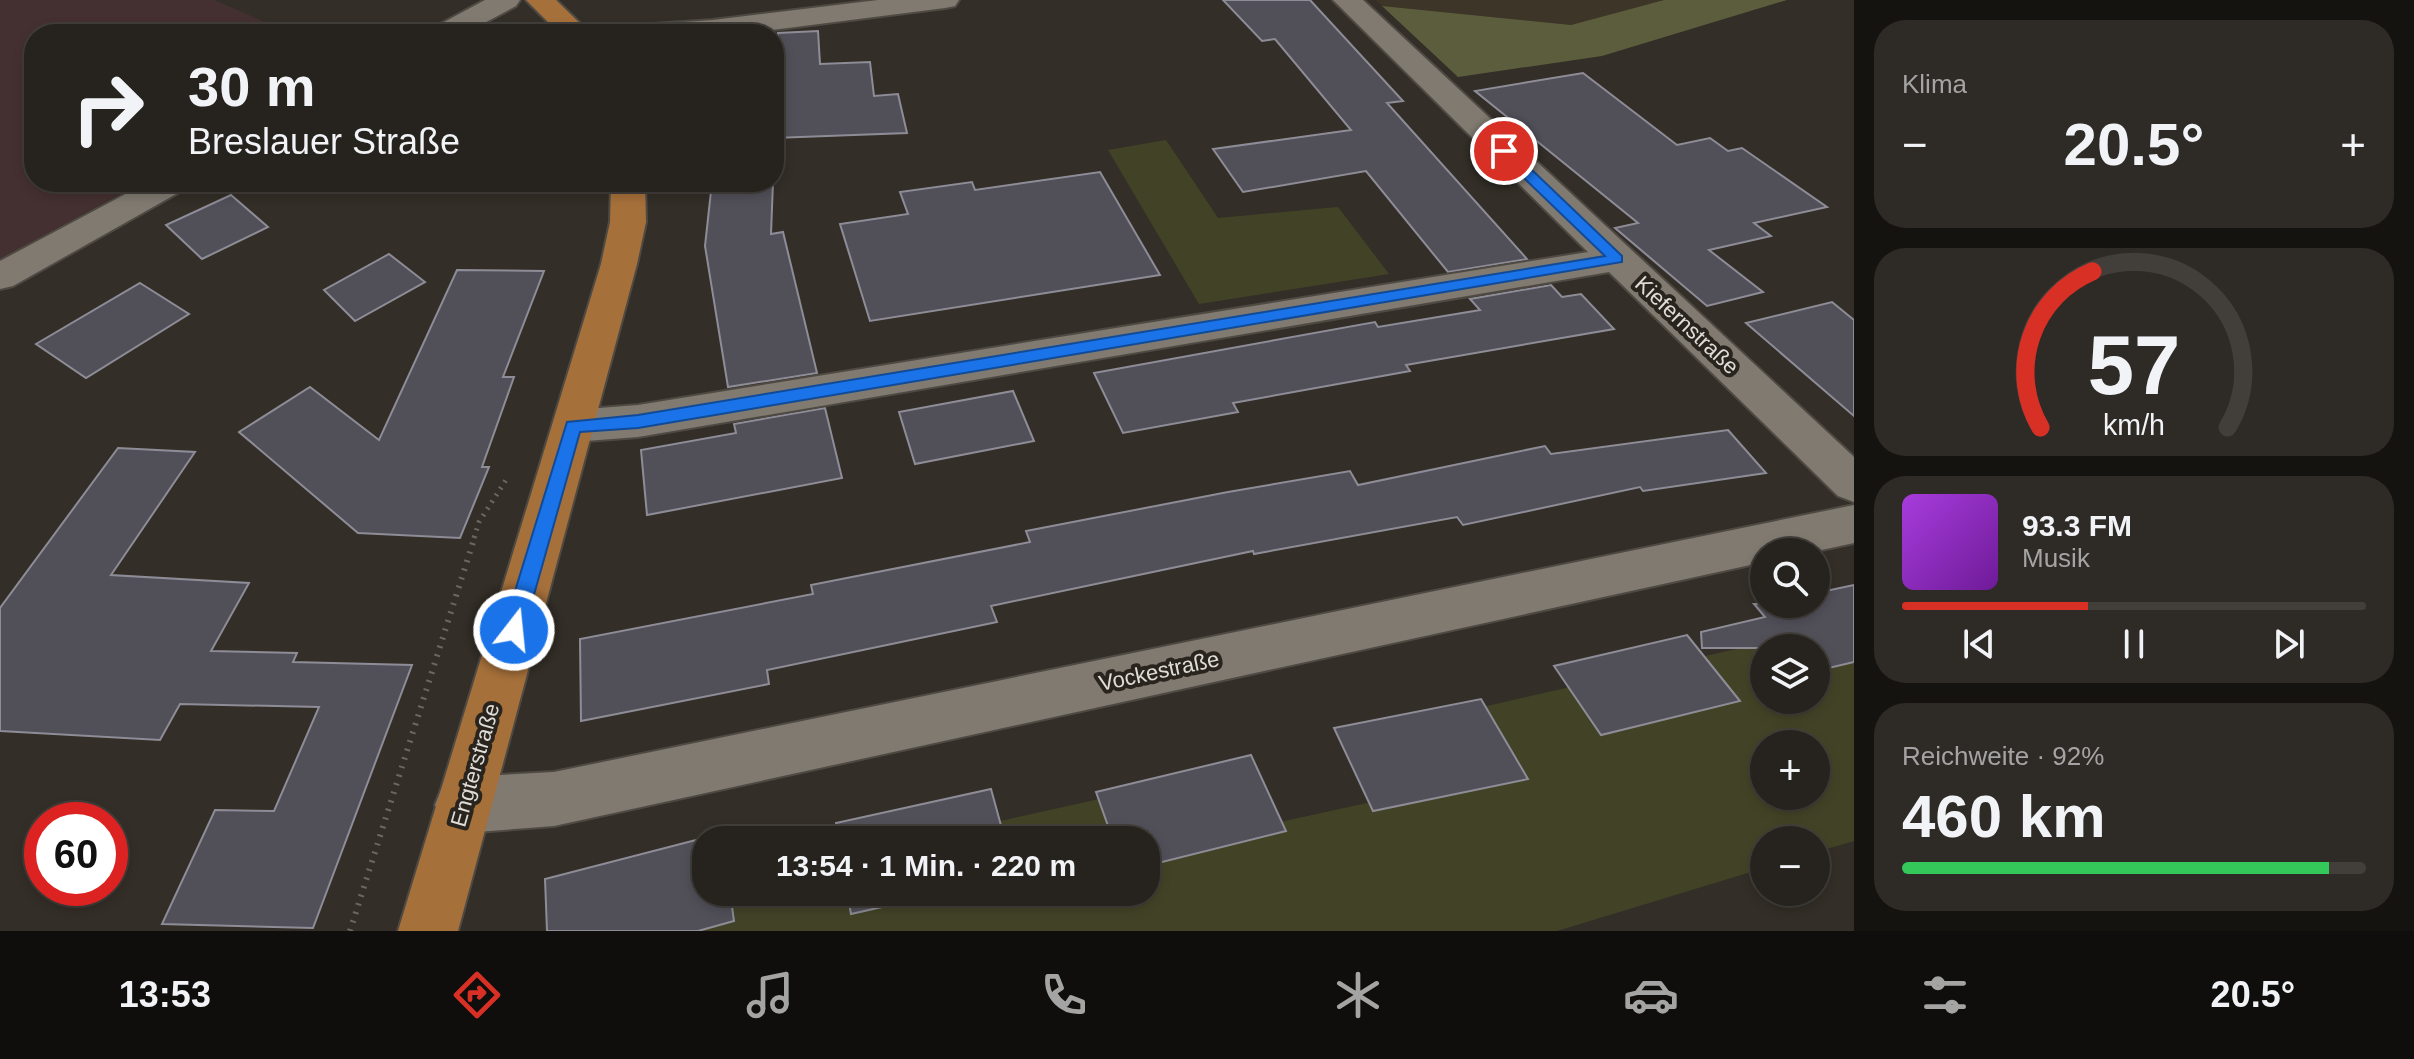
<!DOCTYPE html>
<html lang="de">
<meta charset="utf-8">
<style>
:root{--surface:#26221d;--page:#2e2a26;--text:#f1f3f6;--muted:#a4a4a4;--line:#423f3b;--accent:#d93025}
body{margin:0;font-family:Arial,sans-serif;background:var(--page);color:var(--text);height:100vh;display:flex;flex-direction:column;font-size:30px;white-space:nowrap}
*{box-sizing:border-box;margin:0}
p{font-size:26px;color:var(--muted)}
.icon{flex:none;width:44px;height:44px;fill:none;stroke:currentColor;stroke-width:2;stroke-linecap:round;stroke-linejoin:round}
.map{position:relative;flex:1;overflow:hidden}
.panel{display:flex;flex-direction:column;gap:20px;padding:20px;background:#151310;width:560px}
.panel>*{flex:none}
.guide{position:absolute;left:24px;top:24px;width:760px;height:168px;border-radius:32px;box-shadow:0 4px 12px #0003,0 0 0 2px var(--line);background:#26221d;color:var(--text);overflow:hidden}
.controls{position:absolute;left:1750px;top:538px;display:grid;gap:16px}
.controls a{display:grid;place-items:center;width:80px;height:80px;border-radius:50%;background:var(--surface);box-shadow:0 4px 12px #0003,0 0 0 2px var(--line);font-size:40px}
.speed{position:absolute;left:24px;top:802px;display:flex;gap:16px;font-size:40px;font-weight:700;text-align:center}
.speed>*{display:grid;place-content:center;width:104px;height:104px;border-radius:50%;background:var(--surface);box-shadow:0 4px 12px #0003,0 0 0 2px var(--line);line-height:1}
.speed .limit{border:12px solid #d22;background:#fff;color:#111}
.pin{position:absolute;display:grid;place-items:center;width:68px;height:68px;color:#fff;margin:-34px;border:4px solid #fff;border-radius:50%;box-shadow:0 2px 8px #0007}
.me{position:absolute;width:88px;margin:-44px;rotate:16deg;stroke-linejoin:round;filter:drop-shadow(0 0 6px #0008)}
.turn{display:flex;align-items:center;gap:28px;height:168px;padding:0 32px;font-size:36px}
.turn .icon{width:104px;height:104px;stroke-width:2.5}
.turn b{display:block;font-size:56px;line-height:68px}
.big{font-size:60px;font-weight:800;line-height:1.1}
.panel .widget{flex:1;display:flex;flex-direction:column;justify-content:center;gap:12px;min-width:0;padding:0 28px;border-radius:32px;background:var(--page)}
.panel .dial{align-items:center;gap:0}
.dial svg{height:208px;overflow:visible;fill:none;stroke:var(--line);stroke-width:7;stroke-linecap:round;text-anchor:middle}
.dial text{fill:var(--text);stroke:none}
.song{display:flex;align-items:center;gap:24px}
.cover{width:96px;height:96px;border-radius:12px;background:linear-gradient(135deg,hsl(280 70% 55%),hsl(280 70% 35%))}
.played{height:8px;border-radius:4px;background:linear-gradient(90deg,var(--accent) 40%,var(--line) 40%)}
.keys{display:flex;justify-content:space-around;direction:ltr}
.heat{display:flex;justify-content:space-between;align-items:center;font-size:44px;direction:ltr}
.charge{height:12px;border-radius:6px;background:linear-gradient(90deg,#34c759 92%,var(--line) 0)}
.trip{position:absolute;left:692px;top:826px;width:468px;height:80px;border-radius:32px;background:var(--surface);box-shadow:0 4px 12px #0003,0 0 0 2px var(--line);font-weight:800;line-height:80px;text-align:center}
.menu{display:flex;height:128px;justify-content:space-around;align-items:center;background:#0f0e0c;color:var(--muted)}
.menu .icon{width:56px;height:56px}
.menu .on{color:var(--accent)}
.menu b{font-size:36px;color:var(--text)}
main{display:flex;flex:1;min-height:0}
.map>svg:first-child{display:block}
</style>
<main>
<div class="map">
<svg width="1854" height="931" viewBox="0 0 1854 931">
<rect width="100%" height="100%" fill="#332e27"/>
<path fill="#453031" d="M0,0H214L293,34H34V182H142L0,259Z"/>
<path fill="#3d3527" d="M1375,0H1664L1571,25L1382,6Z"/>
<g fill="#424326" fill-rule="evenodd">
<path d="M1166,140L1218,218L1338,207L1389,274L1199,304L1108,150Z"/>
<path d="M1854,622V841L1816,852V840H1764V868L1557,931H556L706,892H1146V840H915L1113,796L1257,827L1385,799L1474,709ZM1764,648H1816V700H1764ZM1764,744H1816V796H1764Z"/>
</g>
<path fill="#5c5d3d" d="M1664,0H1787L1602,56L1458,77L1382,6L1571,25Z"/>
<g fill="#515059" stroke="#8e8c96" stroke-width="2">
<path d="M1223,0H1310L1403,101L1387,103L1527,259L1448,272L1366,171L1243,192L1213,149L1351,130L1275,39L1262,41Z"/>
<path d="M818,31L820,64L870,62L874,96L898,94L907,133L774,138L778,33Z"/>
<path d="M1583,73L1677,145L1710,138L1728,151L1742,148L1827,207L1754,223L1771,236L1709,250L1763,292L1707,306L1615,228L1638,223L1475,91Z"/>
<path d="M1100,172L1160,275L870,321L840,224L908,214L900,192L972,182L975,190Z"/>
<path d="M712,182H773L771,234L783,232L817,373L728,387L705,246Z"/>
<path d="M231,195L268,227L202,259L166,225Z"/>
<path d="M389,254L425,282L355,321L324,290Z"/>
<path d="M457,270L544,271L503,377H514L482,467H489L460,538L358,533L239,432L310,387L379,440Z"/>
<path d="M140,283L189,314L86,378L36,344Z"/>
<path d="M1551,285L1562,297L1581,294L1614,329L1406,365L1410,371L1233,403L1238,412L1123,433L1094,373L1375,322L1378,327L1480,310L1470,299Z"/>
<path d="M1832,302L1854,320V416L1746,323Z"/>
<path d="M1013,391L1034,441L915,464L899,412Z"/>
<path d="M825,408L842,478L647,515L641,450L736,433L734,424Z"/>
<path d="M1728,430L1766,473L1643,491L1640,487L1463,525L1457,517L1254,554L1253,551L991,606L997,622L767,670L769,684L581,721L580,639L813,594L811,585L1030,542L1026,531L1228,492L1350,471L1358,485L1545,446L1551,454Z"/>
<path d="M118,448L195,452L111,575L249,583L211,651L297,653L293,662L412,665L313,928L162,924L215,810L274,811L319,707L180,704L160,740L0,731V608Z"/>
<path d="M1854,585V662L1816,671V648H1702L1701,632L1765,617L1754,604H1816V593Z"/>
<path d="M1687,635L1740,701L1601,735L1554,666Z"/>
<path d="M1481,699L1528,779L1373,811L1334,728Z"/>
<path d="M1251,755L1286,831L1146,866V840H1113L1096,792Z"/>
<path d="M991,789L1005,840H839L836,823Z"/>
<path d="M723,833L724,840H706V892H730L734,921L698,931H547L545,879Z"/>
<path d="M847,892H949L851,914Z"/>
</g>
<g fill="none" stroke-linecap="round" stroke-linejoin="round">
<g stroke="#4e4a43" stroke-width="4">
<g id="street">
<path d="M485,0H520L516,6L464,34H429L433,28Z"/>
<path d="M878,0H959L955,6L945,8L741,34H651L649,30L653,24L713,20Z"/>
<path d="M1333,0H1363L1854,457V502L1838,496L1609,272L638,437L573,442L558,437L552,426L558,415L573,410L638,405L1588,252Z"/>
<path d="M148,182H190L185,189L13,286L0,289V261Z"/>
<path d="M1854,505V543L1812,552H1764V562L554,826L463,833L443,825L435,805L443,785L463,777L554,772Z"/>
</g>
</g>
<g stroke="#4e4a43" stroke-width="4">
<g id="primary">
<path d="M526,0H556L591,34H560Z"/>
<path d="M611,182H645L646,222L637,264L458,931H398L601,264L610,222Z"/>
</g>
</g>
<path stroke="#6b6761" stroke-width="5" stroke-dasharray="2 6" stroke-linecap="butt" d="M474,538L479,522L506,480"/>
<path stroke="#6b6761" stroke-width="6" stroke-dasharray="2 7" stroke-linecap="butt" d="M350,931L475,536"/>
<use href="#street" fill="#807a71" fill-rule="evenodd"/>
<use href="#primary" fill="#a6703a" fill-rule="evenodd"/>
</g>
<path fill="#1a73e8" stroke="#114b97" stroke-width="2" d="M1499,148H1509L1622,256V262L638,428L580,432L524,630L521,637L514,639L506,637L503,630L567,422L638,415L1605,256L1499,154Z"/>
<g text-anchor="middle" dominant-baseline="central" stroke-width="8" stroke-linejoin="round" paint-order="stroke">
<g font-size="22" fill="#e0ddd8" stroke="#29241d">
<text transform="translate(1687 325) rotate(43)">Kiefernstraße</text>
<text transform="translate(1159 671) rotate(-12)">Vockestraße</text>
<text transform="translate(475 765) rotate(-74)">Engterstraße</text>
</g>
</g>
</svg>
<div class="controls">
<a><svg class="icon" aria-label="search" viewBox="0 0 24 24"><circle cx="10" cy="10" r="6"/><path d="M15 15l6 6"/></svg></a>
<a><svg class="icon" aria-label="layers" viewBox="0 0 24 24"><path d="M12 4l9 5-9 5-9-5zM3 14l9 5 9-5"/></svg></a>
<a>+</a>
<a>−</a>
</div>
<div class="speed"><div class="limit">60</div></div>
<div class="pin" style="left:1504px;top:151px;background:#d93025"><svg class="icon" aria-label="arrive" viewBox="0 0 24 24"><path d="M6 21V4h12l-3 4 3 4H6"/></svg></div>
<svg class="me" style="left:514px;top:630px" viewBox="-20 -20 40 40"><circle r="17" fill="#1a73e8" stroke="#fff" stroke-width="3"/><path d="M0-11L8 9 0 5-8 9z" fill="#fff"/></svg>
<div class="trip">13:54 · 1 Min. · 220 m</div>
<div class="guide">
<div class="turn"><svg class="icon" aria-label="right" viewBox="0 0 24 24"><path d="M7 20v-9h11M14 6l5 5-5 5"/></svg><div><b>30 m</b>Breslauer Straße</div></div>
</div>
</div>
<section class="panel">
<div class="widget"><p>Klima</p>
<div class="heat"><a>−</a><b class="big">20.5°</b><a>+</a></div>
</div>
<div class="widget dial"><svg viewBox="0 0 100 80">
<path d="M14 69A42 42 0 1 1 86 69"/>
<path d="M14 69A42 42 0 0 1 34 9" stroke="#d93025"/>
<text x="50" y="56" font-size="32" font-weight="700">57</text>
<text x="50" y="72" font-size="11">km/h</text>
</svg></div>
<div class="widget">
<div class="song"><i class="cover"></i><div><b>93.3 FM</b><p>Musik</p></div></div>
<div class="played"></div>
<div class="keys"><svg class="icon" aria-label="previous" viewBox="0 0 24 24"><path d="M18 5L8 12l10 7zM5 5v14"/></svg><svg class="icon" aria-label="pause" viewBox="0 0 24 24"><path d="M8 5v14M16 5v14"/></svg><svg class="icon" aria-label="next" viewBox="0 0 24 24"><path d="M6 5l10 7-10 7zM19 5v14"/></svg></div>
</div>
<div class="widget"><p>Reichweite · 92%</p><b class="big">460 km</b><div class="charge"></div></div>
</section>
</main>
<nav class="menu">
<b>13:53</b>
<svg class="icon on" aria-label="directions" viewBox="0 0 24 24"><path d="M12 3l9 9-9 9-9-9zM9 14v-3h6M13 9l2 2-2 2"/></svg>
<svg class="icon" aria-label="music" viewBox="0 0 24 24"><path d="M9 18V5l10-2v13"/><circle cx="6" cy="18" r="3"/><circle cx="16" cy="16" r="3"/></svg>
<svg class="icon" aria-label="phone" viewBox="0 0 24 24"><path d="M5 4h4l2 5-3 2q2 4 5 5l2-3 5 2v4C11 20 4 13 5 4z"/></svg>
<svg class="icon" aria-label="climate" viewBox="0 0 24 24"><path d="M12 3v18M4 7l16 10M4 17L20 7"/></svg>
<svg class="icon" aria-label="car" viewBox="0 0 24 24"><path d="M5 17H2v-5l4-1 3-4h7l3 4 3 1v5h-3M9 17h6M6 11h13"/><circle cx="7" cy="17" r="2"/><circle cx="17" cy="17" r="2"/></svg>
<svg class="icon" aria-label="filters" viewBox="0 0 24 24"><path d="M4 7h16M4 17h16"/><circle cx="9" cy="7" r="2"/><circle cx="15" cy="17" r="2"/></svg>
<b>20.5°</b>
</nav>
